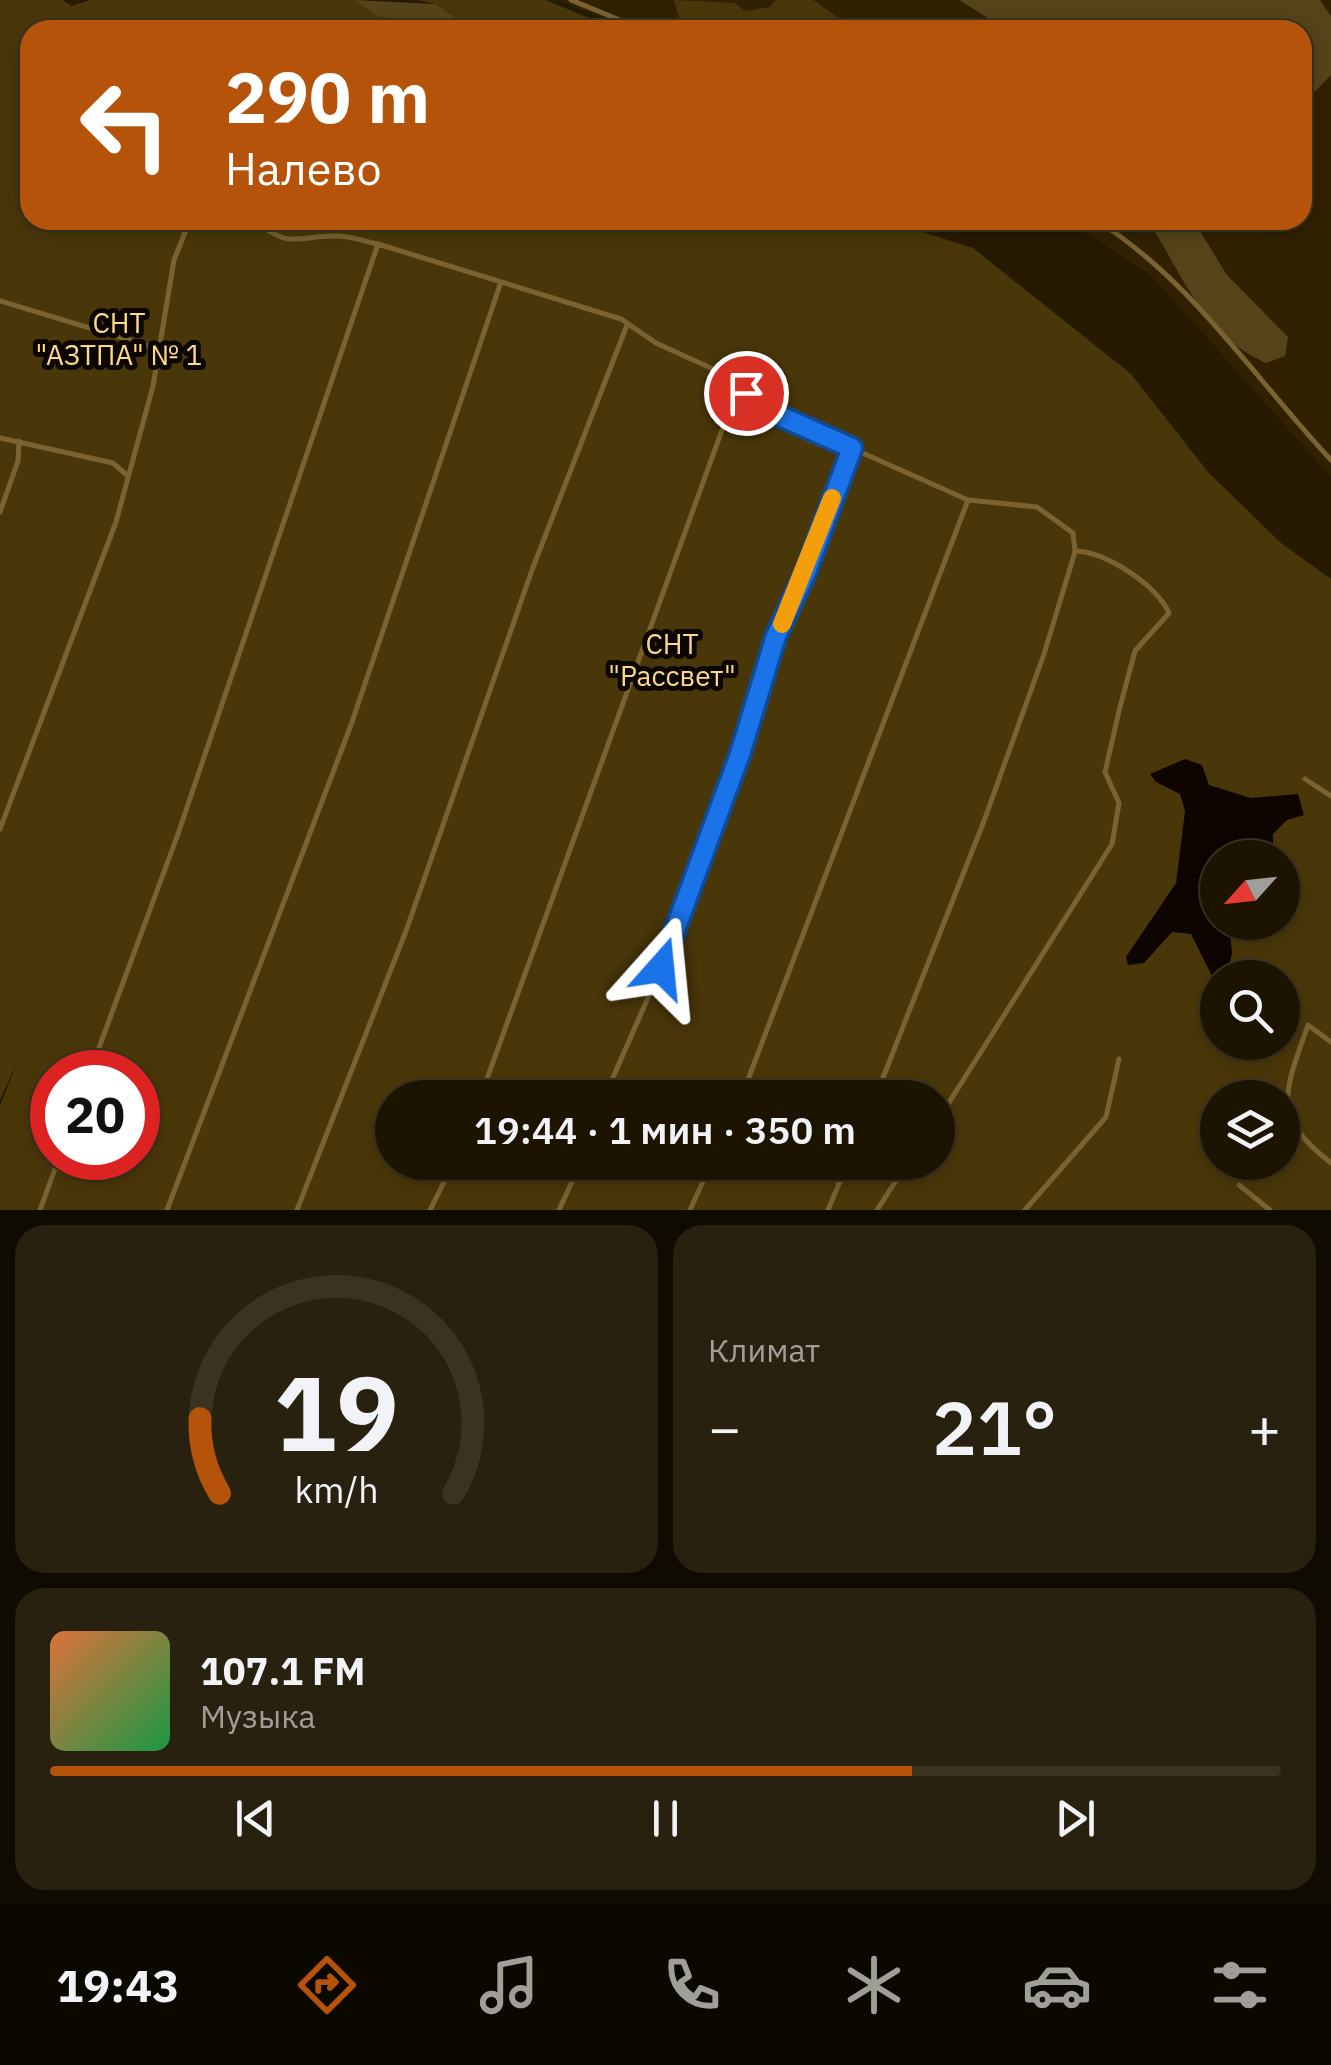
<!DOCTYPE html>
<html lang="ru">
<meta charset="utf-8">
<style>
:root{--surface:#1c1400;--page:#29210f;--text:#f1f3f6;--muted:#a09e99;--line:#3a3322;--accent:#b45309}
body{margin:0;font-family:"IBM Plex Sans",sans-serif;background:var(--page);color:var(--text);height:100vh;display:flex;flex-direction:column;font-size:38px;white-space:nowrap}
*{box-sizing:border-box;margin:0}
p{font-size:32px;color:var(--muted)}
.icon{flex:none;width:55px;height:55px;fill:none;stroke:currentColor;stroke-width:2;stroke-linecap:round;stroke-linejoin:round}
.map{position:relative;height:1210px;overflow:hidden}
.drawer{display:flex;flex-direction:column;gap:15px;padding:15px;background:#0f0b00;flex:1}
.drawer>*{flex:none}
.hud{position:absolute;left:20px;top:20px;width:1292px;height:210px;border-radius:30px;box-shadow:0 5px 15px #0003,0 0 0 2px var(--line);background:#b45309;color:#fff;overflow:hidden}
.needle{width:65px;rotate:243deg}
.tools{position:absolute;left:1200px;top:840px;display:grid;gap:20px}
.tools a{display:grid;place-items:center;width:100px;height:100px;border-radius:50%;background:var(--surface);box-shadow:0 5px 15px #0003,0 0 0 2px var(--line);font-size:50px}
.speed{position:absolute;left:30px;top:1050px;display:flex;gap:20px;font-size:50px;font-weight:700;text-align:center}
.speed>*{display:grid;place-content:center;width:130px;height:130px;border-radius:50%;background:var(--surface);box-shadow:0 5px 15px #0003,0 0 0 2px var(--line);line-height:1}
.speed .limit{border:15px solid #d22;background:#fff;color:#111}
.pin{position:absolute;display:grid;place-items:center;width:85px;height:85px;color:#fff;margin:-42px;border:5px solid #fff;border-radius:50%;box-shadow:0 2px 10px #0007}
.me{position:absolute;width:110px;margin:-55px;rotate:18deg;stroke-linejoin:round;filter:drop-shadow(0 0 8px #0008)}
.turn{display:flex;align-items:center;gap:35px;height:210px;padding:0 40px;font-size:45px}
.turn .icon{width:130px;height:130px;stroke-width:2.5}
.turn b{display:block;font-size:70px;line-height:85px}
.big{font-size:75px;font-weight:600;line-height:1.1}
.drawer .widget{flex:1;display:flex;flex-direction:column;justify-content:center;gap:15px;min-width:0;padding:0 35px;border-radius:30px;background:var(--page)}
.drawer .dial{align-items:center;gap:0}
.dial svg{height:260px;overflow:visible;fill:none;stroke:var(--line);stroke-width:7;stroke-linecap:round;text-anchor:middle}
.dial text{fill:var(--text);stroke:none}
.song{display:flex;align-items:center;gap:30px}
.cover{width:120px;height:120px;border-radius:15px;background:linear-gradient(135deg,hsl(20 70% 55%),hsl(140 70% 35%))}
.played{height:10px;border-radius:5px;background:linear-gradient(90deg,var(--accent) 70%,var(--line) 70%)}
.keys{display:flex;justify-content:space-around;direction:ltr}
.heat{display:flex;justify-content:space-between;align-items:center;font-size:55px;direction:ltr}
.drawer .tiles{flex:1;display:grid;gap:15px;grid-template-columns:1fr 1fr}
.widget:last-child{grid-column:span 2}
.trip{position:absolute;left:375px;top:1080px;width:580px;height:100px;border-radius:50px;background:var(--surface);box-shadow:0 5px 15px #0003,0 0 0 2px var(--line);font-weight:600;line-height:100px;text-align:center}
.menu{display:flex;height:160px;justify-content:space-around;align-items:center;background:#0b0800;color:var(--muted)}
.menu .icon{width:70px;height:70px}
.menu .selected{color:var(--accent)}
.menu b{font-size:45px;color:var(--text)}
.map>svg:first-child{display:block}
</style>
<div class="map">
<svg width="1331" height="1210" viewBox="0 0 1331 1210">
<rect width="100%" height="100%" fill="#261a00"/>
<path fill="#312100" d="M558,0H1331V477L1151,275L1066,220H1302V30H632Z"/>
<g fill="#4a3709" fill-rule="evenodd">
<path d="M0,0H62L72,6L90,0H354L378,17L417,20L408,30H30V220H884L973,248L1131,374L1208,472L1281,543L1331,579V1210H0V1106L17,1062L0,1100ZM1218,858H1282V922H1218ZM1218,978H1282V1042H1218ZM52,1072H138V1158H52ZM392,1098H938V1162H392ZM1218,1098H1282V1162H1218Z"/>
<path d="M418,0H545L619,30H473L436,4Z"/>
<path d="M674,0L734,3L745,11L770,7L776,0H813L856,30H714L679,18Z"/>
</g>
<g fill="#55431a">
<path d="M354,0L436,4L473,30H408L416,20L378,17Z"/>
<path d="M959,0H1320L1331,16V75L1303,104L1302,30H1022L1020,22L988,18Z"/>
<path d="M1148,220H1193L1227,275L1288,337L1285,356L1266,363C1203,335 1182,274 1148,220Z"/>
</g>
<path fill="#0e0500" d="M1185,759L1202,765L1209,785L1251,798L1298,794L1304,815L1287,820L1273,834V857L1218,858V922L1229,923L1232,953L1227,977L1212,976L1191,934L1172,932L1144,963L1128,965L1126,957L1176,883L1185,811L1180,794L1156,782L1150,774Z"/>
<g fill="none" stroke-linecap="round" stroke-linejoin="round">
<g stroke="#7a6331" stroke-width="5">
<path d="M571,0L644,30"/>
<path d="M255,220C290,251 298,235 338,236C351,236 366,242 378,244"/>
<path d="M1096,220C1191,279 1255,379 1331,460"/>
<path d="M0,301L159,349"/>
<path d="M0,438L113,463L128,476"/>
<path d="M0,512L18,461L19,441"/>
<path d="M1305,779L1331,796"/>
<path d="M0,829L116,522L153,386L174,260L190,220"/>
<path d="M1331,1042L1308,1025C1285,1091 1270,1116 1331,1163"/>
<path d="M90,1072L178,834L378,244L621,319L656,343L735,379L764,409L968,500L1037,507L1073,533L1075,551C1107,552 1156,585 1169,613L1135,651L1120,707L1105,772L1119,803L1112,844L938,1120"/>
<path d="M480,1098L730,408L746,393"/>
<path d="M604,1098L661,968L740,754L776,636L806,572L851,448"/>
<path d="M741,1098L968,500"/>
<path d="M875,1098L984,821L1044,654L1075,552"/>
<path d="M1239,1185L1270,1210"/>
<path d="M40,1210L59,1158"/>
<path d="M167,1210L351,725L500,285"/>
<path d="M297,1210L406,931L532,570L627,325"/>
<path d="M430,1210L454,1162"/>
<path d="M559,1210L581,1162"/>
<path d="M690,1210L712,1162"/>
<path d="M828,1210L848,1162"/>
<path d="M877,1210L908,1162"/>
<path d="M1025,1210L1106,1117L1119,1059"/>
</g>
</g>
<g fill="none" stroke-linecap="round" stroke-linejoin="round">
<g stroke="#114b97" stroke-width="25">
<path id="route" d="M661,968L740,754L776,636L806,572L852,448L764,409L746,393"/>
</g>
<use href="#route" stroke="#1a73e8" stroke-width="18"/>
<path stroke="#f59e0b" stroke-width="18" d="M782,624L832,498"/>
</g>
<g text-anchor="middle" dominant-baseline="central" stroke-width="10" stroke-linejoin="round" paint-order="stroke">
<g font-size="28" fill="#fdd888" stroke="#0b0600">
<text x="119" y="322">СНТ<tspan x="119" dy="32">"АЗТПА" № 1</tspan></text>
<text x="672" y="643">СНТ<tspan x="672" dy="32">"Рассвет"</tspan></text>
</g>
</g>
</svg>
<div class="tools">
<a><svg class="needle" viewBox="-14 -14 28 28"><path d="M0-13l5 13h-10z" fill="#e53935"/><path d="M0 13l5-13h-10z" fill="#a09e99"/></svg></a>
<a><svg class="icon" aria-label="search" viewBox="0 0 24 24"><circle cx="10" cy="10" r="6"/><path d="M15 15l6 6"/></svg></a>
<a><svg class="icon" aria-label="layers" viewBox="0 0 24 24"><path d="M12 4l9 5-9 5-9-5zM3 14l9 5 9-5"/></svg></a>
</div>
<div class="speed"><div class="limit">20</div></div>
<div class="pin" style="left:746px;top:393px;background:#d93025"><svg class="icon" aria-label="arrive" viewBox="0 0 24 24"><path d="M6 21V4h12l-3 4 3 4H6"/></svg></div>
<svg class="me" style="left:661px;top:968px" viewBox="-20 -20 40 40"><path d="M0-17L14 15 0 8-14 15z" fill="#1a73e8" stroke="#fff" stroke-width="4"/></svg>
<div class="trip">19:44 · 1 мин · 350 m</div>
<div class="hud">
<div class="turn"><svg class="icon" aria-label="left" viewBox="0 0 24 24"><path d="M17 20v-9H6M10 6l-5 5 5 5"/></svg><div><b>290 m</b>Налево</div></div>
</div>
</div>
<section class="drawer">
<div class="tiles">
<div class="widget dial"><svg viewBox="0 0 100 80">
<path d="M14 69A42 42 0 1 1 86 69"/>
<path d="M14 69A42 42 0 0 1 8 46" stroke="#b45309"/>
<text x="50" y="56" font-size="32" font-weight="700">19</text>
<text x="50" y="72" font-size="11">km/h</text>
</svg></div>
<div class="widget"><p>Климат</p>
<div class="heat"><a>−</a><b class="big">21°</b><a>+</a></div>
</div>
<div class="widget">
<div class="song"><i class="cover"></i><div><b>107.1 FM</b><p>Музыка</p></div></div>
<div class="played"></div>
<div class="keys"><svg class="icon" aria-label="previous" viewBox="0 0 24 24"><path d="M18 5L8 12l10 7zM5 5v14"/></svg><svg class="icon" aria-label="pause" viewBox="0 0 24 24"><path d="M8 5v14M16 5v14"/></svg><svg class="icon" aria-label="next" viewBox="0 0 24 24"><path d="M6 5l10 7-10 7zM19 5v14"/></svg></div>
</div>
</div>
</section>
<nav class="menu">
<b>19:43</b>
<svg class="icon selected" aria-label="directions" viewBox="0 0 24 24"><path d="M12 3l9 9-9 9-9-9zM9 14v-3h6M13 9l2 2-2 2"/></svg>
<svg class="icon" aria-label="music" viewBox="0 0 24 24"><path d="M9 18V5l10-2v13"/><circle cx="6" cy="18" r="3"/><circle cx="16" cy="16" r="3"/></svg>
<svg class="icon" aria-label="phone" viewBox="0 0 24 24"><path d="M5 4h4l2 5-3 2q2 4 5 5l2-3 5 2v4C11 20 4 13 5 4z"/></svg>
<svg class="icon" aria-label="climate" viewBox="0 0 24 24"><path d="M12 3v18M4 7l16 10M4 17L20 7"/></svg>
<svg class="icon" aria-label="car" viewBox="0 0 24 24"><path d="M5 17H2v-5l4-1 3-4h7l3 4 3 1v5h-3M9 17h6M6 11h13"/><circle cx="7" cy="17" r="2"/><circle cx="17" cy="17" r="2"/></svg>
<svg class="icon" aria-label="filters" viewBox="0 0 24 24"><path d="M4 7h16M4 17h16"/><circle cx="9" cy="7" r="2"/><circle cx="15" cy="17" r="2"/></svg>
</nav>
